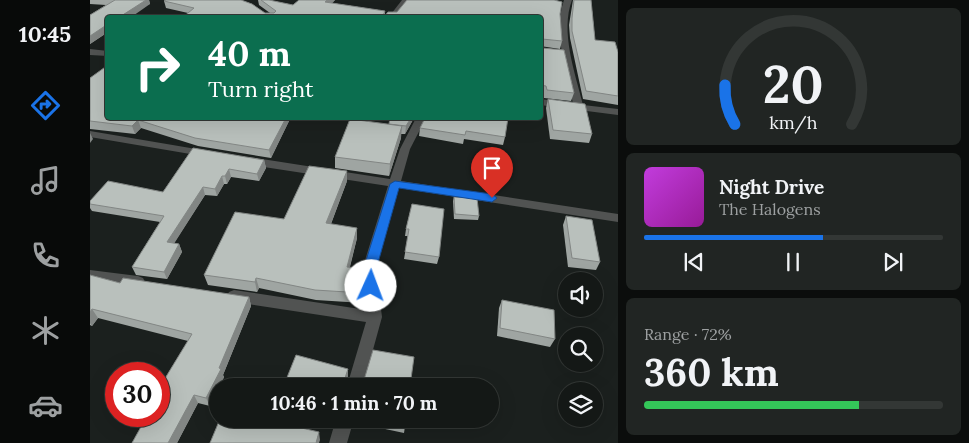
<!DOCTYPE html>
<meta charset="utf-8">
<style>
:root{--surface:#141816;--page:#212523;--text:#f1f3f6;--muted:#9da0a1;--line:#333735;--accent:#1a73e8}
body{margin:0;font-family:Lora,serif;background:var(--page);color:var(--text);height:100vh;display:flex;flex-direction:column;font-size:19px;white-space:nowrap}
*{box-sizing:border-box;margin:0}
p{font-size:16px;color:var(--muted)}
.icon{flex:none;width:28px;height:28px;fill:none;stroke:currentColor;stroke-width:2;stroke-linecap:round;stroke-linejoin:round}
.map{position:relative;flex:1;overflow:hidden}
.drawer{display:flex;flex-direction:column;gap:8px;padding:8px;background:#0b0d0c;width:351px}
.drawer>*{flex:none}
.hud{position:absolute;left:15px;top:15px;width:438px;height:105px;border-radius:5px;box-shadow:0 5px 20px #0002,0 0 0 1px var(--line);background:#0b6e4f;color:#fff;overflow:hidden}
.buttons{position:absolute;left:468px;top:272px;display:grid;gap:10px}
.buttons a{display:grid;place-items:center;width:45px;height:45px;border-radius:50%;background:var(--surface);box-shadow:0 5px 20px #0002,0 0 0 1px var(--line);font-size:25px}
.speed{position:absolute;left:15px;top:362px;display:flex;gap:10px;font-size:25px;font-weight:700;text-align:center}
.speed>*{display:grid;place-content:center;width:65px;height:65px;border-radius:50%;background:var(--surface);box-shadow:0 5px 20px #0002,0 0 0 1px var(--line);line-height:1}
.speed .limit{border:8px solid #d22;background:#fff;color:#111}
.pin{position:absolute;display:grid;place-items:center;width:42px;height:42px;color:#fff;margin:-51px -21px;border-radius:50% 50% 50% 0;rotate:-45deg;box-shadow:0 0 5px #0007}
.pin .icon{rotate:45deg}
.me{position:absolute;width:55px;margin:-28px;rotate:2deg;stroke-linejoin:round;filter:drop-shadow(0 0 4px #0008)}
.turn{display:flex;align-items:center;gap:18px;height:105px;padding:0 20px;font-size:22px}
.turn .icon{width:65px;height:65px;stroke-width:2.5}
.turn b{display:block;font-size:35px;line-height:42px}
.big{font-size:38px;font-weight:800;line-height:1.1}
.drawer .tile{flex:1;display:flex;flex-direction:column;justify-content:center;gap:8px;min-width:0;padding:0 18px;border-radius:8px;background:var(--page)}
.drawer .dial{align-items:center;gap:0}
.dial svg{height:130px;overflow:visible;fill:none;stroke:var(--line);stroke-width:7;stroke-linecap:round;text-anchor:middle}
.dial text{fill:var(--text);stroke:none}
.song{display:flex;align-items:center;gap:15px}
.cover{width:60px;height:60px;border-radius:8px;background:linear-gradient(135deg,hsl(290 70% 55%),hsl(300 70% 35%))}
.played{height:5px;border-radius:2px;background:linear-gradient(90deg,var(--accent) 60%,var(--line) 60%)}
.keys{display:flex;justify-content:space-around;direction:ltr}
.charge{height:8px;border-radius:4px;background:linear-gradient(90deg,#34c759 72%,var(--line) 0)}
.trip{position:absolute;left:119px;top:378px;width:290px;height:50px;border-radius:25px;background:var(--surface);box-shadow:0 5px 20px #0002,0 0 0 1px var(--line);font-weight:800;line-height:50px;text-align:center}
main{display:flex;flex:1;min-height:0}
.tab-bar{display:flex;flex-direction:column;width:90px;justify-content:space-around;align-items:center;background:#080a09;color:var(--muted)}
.tab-bar .icon{width:35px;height:35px}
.tab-bar .current{color:var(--accent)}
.tab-bar b{font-size:22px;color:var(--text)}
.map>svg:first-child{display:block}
</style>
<main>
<nav class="tab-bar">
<b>10:45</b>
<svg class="icon current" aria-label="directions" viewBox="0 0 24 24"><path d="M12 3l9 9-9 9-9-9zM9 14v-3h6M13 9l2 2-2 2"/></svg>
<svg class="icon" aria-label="music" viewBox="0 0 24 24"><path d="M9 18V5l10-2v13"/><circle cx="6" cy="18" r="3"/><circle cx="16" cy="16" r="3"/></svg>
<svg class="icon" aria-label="phone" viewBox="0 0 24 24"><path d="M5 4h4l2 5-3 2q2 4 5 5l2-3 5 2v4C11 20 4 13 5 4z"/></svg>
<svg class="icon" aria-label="climate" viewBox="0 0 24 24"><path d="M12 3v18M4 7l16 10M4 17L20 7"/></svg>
<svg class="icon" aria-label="car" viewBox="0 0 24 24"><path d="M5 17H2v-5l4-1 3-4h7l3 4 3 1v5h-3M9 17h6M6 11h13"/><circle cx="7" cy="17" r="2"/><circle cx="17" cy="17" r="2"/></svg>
</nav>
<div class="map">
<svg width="528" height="443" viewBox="0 0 528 443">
<rect width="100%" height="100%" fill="#1b201e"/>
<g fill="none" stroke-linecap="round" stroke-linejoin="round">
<g fill="#515352" fill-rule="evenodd">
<path d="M312,0H320L305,18H298Z"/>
<path d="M474,0H482C470,32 485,72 493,105L528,109V115L450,105V99L483,103C476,71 463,32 474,0Z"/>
<path d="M0,49L18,51V56L0,55Z"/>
<path d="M326,118H336L320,149L311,181L528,214V222L309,188L286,270L292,317L273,386H257L276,322L144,302L139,300L137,296L139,292L144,290L277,310L272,270L298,186L160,165L154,161L160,157L300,179L310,149Z"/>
<path d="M0,131L118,151L123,154L118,157L0,137Z"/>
<path d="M0,270L48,276L53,278L55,282L53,286L48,288L0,280Z"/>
<path d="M246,419H264L257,443H239Z"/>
</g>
</g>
<g fill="#9fa5a2">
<path d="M0,0H59L60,4L18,18V32L0,44V15L16,5L0,4Z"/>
<path d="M76,0H151L162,4L175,13H180L169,5L168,0H179L203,5L209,0H245L242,3L295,11V16L298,12H307L317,0H464L472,2L470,14L472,41L470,49L450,46L452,48L474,50L484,93L481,101L454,98V94H450V18H92L98,13L76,8L74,1Z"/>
<path d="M483,0H501L505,40L528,52V105L493,99L480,38L479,25Z"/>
<path d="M0,78L18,118H207L206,120L200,119L181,158L108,146L51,128L45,134L0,129Z"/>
<path d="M458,99L502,134L499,143L460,139L456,108Z"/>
<path d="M300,118H324L315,134H311V138L299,176L245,168V157L299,124Z"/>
<path d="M335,118L415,137L413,145L374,139L373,144L329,136L330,128Z"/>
<path d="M103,148L174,160L176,168L169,181L141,177L137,184H134L127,196L115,195L84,243L89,244L92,252L77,279L46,275L42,267L70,222L2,211L0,208V201L73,192Z"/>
<path d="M257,181L241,224L267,238L260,267L273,293V303L226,300L169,288L167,292L118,285L114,275L194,219Z"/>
<path d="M364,197L389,216L388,220L364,219L363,201Z"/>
<path d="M322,204L349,257L347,264L314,259L318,236H315L316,229Z"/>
<path d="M476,216L510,262L506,270L478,267L473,225Z"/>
<path d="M0,275L30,283L159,297L161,306L133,375L134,377L120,406L108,403L87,443H42L73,388L71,385L98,341L8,318L2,326L0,325Z"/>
<path d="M412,300L465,339L460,347L407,336L409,308Z"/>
<path d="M258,369V377L257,380L320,386H198L196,380Z"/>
<path d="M267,419H316L314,433L267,423Z"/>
</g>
<g fill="#828684">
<path d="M56,0H59L60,4L40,18H28Z"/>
<path d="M237,0H245L236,9L235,2Z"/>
<path d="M18,24V32L0,44V36Z"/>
<path d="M196,118H200V119L181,158L179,150Z"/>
<path d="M321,118H324L315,134L316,126Z"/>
<path d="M48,120L51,128L45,134L42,126Z"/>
<path d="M312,126L311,138L299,176L300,164Z"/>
<path d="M0,133L3,139L0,143Z"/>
<path d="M174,160L176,168L169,181L167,174Z"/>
<path d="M139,169L141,177L137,184L135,176Z"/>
<path d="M257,171V181L237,234L236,223Z"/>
<path d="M132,176L134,184L127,196L125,189Z"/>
<path d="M113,187L115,195L80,250L77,242Z"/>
<path d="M267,228V238L257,277V267Z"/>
<path d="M89,244L92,252L77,279L74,272Z"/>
<path d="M166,278L169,288L167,292L165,282Z"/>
<path d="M159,297L161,306L133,375L134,377L130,386H128V391L120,406L116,398Z"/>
<path d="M2,309L8,318L2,326L0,323V312Z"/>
<path d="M258,369V377L255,385V378Z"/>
<path d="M104,395L108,403L87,443H78Z"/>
<path d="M229,432L230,440L229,443H226Z"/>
</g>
<g fill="#b9c0bc" stroke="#828684">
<path d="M25,0H56L28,18H18V24L0,36V15Z"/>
<path d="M76,0H151L162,4L175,13H184L186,11L171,0H179L203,5L209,0H237L235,2L295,11L292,18H92L104,8L74,1Z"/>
<path d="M317,0H464L472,2L470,14L472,41L452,39L450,40V46L452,48L474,50L484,93L457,90L456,86L450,85V18H293L298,12H307Z"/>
<path d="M484,0H501L505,40L525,42L528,52V96L496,91L482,31V18Z"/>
<path d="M18,65V118H196L179,150L105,138L48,120L42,126L0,121V78Z"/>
<path d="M458,99L495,104L502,134L463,130Z"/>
<path d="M300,118H321L316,126L299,124Z"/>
<path d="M335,118H418L415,137L376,131L375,135L330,128Z"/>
<path d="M260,119L312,126L300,164L245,157Z"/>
<path d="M103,148L174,160L167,174L139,169L135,176H132L125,189L113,187L77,242L89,244L74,272L42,267L74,216L0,204V201L18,181L73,192Z"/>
<path d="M219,166L257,171L236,223L267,228L257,267L271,268L273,293L225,290L166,278L165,282L114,275L145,212L194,219Z"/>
<path d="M364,197L387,198L389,216L365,214Z"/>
<path d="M322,204L354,209L349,257L315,252L319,229H316Z"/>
<path d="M476,216L502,220L510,262L482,258Z"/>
<path d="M0,275L30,283L33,278L159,297L129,368L131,369L116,398L104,395L78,443H42L57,416H69V396L75,386L71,385L102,334L2,309L0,312Z"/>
<path d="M412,300L464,310L465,339L410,328Z"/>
<path d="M283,350L324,357L320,386H220L196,380L206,355L258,369L255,378L257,380H274Z"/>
<path d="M130,419H172L229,432L226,443H120Z"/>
<path d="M280,419H316L315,426Z"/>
</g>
<path fill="#1a73e8" stroke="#114b97" d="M305,181L402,194L407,198L402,202L309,188L286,270L288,286L286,290L281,291L277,290L273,270L300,184Z"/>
</svg>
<div class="buttons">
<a><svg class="icon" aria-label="sound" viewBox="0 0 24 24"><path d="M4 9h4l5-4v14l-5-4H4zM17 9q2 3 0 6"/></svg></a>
<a><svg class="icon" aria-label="search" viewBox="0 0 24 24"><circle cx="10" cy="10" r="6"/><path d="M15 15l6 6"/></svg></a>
<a><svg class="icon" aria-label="layers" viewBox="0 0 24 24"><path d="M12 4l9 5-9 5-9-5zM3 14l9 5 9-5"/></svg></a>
</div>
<div class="speed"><div class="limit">30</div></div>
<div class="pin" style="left:402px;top:198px;background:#d93025"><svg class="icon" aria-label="arrive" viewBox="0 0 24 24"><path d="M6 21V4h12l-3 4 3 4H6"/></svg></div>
<svg class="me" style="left:281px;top:286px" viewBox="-20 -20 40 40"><circle r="19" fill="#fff"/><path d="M0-13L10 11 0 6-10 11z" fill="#1a73e8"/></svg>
<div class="trip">10:46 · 1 min · 70 m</div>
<div class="hud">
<div class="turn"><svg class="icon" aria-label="right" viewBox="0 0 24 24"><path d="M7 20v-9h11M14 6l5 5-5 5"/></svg><div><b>40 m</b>Turn right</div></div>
</div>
</div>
<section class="drawer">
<div class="tile dial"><svg viewBox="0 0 100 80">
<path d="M14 69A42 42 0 1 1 86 69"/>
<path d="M14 69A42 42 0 0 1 8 45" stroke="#1a73e8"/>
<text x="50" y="56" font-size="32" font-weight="700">20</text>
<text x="50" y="72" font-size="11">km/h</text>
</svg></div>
<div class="tile">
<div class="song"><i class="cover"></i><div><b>Night Drive</b><p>The Halogens</p></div></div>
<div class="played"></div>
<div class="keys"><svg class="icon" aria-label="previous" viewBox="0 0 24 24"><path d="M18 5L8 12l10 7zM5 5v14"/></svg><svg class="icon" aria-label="pause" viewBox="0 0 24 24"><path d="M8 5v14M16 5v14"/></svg><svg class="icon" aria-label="next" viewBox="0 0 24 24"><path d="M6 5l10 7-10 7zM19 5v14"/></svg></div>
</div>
<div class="tile"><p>Range · 72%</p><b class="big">360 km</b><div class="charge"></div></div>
</section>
</main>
